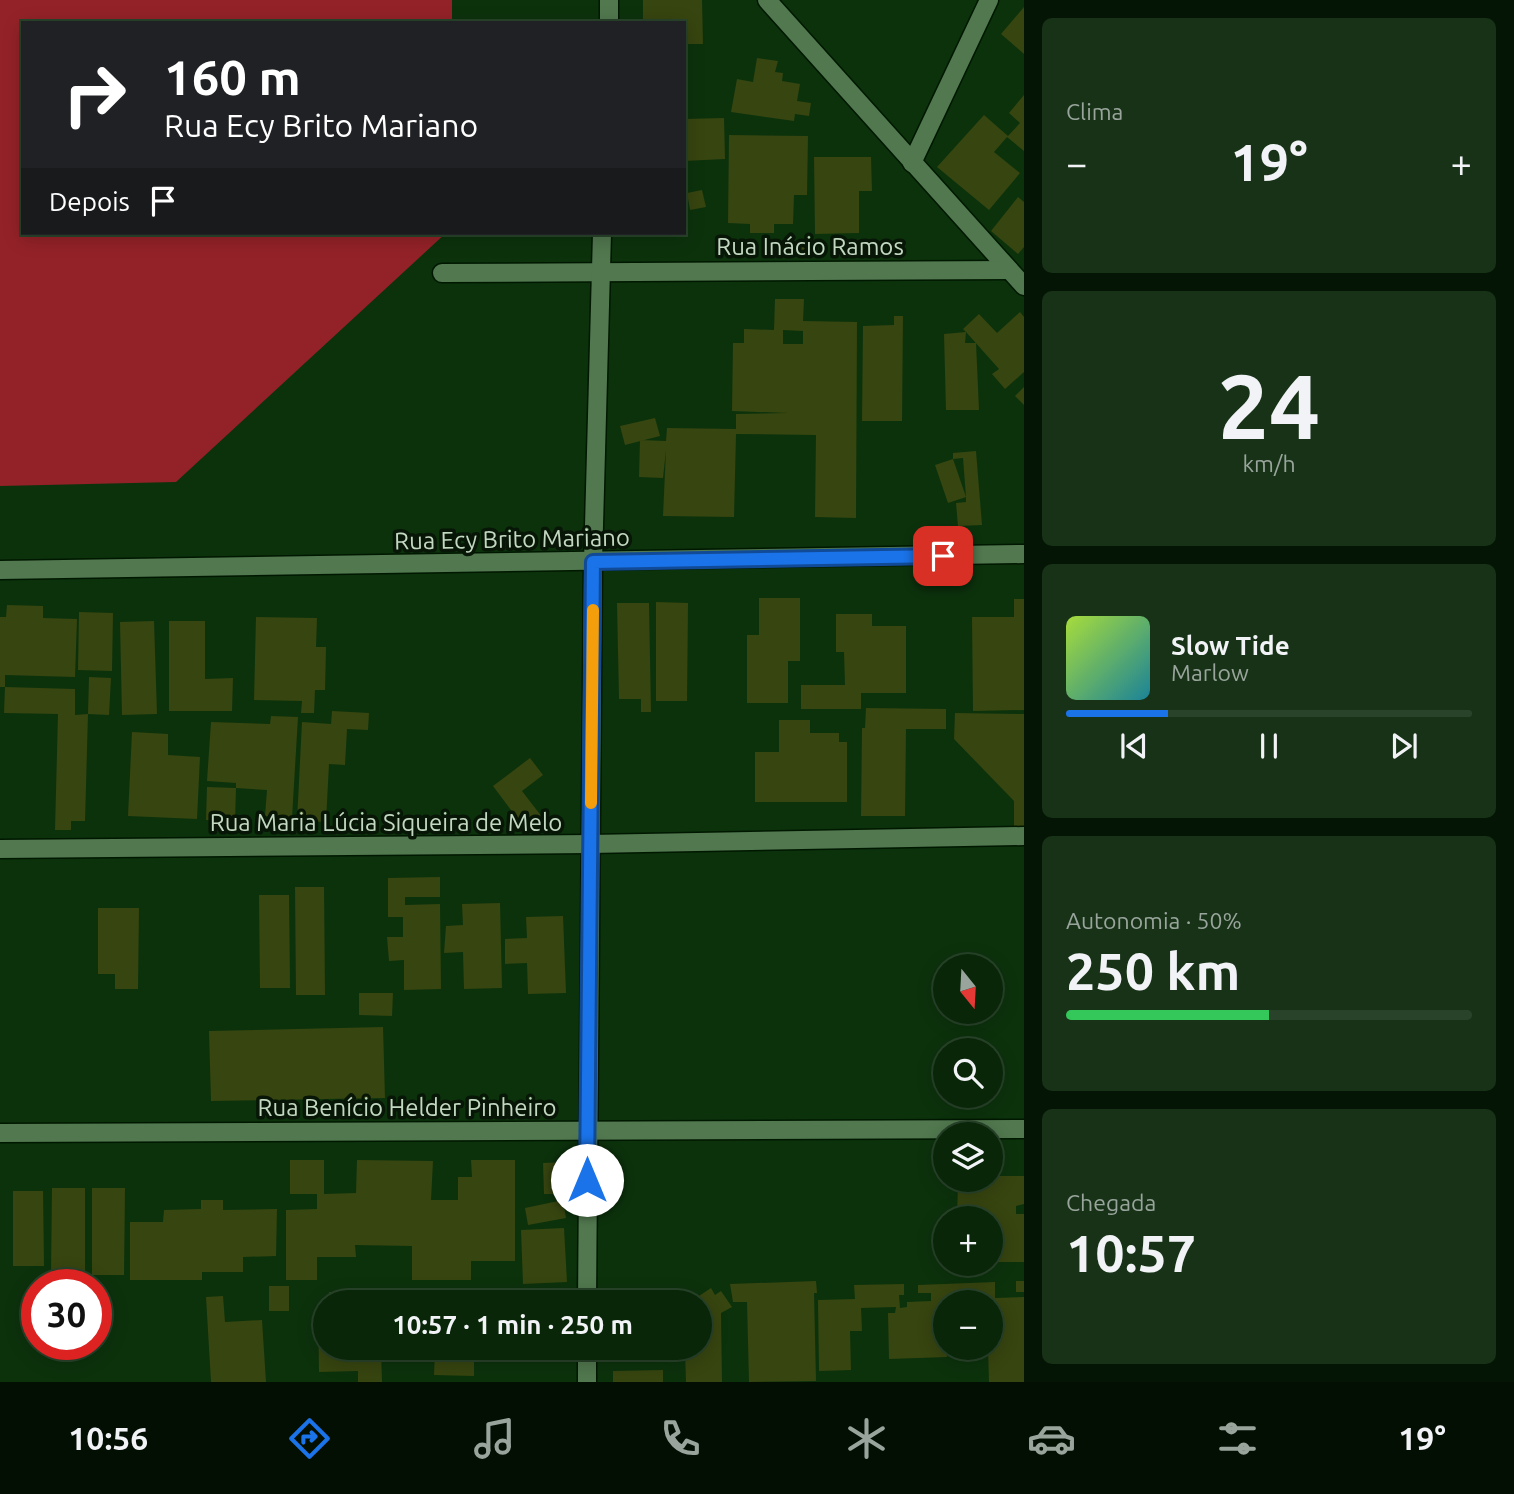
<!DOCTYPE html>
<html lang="pt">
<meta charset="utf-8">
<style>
:root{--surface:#092609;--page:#173217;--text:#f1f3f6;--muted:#99a59c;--line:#29432a;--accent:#1a73e8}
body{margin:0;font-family:Ubuntu,sans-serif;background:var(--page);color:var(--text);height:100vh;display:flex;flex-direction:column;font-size:26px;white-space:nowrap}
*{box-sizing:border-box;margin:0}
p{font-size:23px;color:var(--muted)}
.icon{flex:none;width:38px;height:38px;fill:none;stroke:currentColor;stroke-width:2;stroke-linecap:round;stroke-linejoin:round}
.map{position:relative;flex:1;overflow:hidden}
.panel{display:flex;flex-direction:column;gap:18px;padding:18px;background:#051505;width:490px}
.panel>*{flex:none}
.top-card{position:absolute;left:21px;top:21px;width:665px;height:214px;border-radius:0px;box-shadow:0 4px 18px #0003,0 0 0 2px var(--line);background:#202124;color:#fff;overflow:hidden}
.needle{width:46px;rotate:162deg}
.buttons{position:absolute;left:933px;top:954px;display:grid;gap:14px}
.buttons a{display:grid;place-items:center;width:70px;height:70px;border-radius:50%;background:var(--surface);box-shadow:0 4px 18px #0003,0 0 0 2px var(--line);font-size:35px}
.speed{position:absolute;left:21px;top:1269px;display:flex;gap:14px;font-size:35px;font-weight:700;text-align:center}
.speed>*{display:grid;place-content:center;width:91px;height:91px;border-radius:50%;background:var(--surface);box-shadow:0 4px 18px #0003,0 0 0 2px var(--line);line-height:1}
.speed .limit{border:10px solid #d22;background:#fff;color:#111}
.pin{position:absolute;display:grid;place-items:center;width:60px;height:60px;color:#fff;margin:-30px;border-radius:14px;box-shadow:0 4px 10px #0006}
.me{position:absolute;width:77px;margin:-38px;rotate:0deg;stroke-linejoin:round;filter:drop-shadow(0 0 5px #0008)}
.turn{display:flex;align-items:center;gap:24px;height:147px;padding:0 28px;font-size:32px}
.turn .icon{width:91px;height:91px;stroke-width:2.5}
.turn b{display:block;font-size:49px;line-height:60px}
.then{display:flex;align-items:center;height:66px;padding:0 28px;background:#0003;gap:14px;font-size:26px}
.big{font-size:52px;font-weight:700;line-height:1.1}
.panel .card{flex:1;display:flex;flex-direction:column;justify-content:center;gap:10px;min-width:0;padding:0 24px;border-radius:10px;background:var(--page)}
.panel .dial{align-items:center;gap:0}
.dial b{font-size:91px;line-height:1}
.song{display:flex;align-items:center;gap:21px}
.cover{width:84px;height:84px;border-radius:10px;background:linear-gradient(135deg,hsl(80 70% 55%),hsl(190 70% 35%))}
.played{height:7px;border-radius:4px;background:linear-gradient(90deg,var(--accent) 25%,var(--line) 25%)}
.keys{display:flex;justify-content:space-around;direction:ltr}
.heat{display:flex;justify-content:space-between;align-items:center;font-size:38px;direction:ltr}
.charge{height:10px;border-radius:5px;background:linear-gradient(90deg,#34c759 50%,var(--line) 0)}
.trip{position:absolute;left:313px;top:1290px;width:399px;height:70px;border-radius:35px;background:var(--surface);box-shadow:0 4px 18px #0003,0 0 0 2px var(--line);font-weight:700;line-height:70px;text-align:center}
.menu{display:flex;height:112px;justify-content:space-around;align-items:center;background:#040f04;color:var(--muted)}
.menu .icon{width:49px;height:49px}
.menu .on{color:var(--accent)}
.menu b{font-size:32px;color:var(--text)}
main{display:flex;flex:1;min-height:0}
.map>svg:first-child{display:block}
</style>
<main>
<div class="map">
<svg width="1024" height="1382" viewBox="0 0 1024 1382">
<rect width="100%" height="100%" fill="#0c320c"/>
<path fill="#932228" d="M0,0H452V23H23V233H446L176,482L0,486Z"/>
<path fill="#000447" stroke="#3a446c" stroke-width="2" d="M629,1348H644V1360L629,1361Z"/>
<g fill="#374510" fill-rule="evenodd">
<path d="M643,0H702L703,44H684V23H643Z"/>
<path d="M1024,7V54L1001,34Z"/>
<path d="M757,58L778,61L775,72L783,73L782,81L800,84L797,101L811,103L809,116L795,114L794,121L731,112L737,79L753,82Z"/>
<path d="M1024,95V151L1007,137L994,152L1020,173L989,210L937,167L984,115L1008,136L1020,123L1009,113Z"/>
<path d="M724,118L725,159L684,161V119Z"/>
<path d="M729,135L808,136L807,195H794L793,224H774V233H750V224L728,223Z"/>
<path d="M814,157H871L872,191H859V233L815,234Z"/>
<path d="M702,190L706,207L690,210L687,193Z"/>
<path d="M1018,197L1024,202V247L1018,254L991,231Z"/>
<path d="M810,241L812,253L784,256L783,244Z"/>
<path d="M775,299H804L803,321L857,322L856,518L815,517L816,435L736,434L734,517L663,516L666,450L663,478L639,477L640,440L666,441L667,428L736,429V414L788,413L732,411L733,343H744V329L774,330ZM783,330L803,331V344H783Z"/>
<path d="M1020,312L1024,317V372L1005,389L992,374L999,369L966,332L965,343H976L979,410H946L944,334L966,332L963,329L979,314L997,333Z"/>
<path d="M894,316H903L902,421H862L863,326L894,325Z"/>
<path d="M1024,387V405L1015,396Z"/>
<path d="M655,418L660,436L625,445L620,426Z"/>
<path d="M976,451L982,525L958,526L956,503L966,502V497L948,503L935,465L953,459L966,497L963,458L953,459V453Z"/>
<path d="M759,598H800V661H788V703H747V635H759Z"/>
<path d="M1014,599H1024V710L973,711L972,617H1014Z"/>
<path d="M656,602L688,603L687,701H656Z"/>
<path d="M617,603H649L651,712H641V699H619Z"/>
<path d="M7,605L43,606V618L77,619L75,677L5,675V687H0V617H6Z"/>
<path d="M79,612L113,613L112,671L78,670Z"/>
<path d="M836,614H872V626H906V693H861V709H801V685H845L844,652H836Z"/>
<path d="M256,617L317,618L316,647H326L325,690H315L314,713H301L302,701L254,700Z"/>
<path d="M154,621L157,714L122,715L120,622Z"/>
<path d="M169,621H205V679L233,678L232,711H169Z"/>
<path d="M89,677L111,678L109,715L88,714Z"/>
<path d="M5,687L75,689V715L88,714L85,821H71V830H55L58,714L4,713Z"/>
<path d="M866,708L946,709V729H906L905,816H861L862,728H865Z"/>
<path d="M332,711L369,713L368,730L347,729L345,765L329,764L326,822L297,821L302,722L331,724Z"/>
<path d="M955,713L1024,714V828H1014V801L954,739Z"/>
<path d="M271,716L298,717L292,818L265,816L267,790L236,788L235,821L206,820L207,787L236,788V783L207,781L211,722L270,724Z"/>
<path d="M779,720H810V733H839V742H847V802H755V752H779Z"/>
<path d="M132,732L168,734V755L200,757L197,819L128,816Z"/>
<path d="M530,758L543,775L522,791L542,817L526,830L493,786Z"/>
<path d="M440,877V897H405V905L440,904L441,989L404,990V960L389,961L387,937H403V917H388V878Z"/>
<path d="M295,887H324L325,995H296Z"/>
<path d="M259,895H289L290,988H260Z"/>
<path d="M500,903L502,988L464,989L463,952L444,953L446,926L463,925L462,904Z"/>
<path d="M98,908H139L138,989H115V974H98Z"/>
<path d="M563,916L566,993L528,994L527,963L505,964V939L527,938L526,917Z"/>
<path d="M359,993H393L392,1016L359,1015Z"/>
<path d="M383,1027L385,1098L211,1101L209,1031Z"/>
<path d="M290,1160H324V1194L356,1193L357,1160L433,1161L431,1200H458V1177H472L471,1160H515V1261H471V1280H412V1246L355,1245L356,1257H317V1280H286V1210L317,1209V1194H290Z"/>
<path d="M564,1162L565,1194H544L543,1163Z"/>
<path d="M991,1176H1024V1204L1016,1206V1214H1024V1262H990V1218H957L958,1183H991Z"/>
<path d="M52,1188H85V1275L51,1274Z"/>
<path d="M92,1188H125L124,1275H92Z"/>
<path d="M13,1191H43L44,1266H13Z"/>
<path d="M201,1200H223V1210L277,1209L276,1256L243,1257V1272H202V1280H130V1222H163L164,1210L201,1209Z"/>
<path d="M563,1200L566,1218L528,1225L525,1208Z"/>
<path d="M564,1228L567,1282L523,1284L521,1230Z"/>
<path d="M816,1281L817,1293H814L816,1381L749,1382L747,1302H733L730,1284Z"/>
<rect x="1016" y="1281" width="8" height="11"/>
<path d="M995,1282V1298L1024,1297V1382H989L988,1348L992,1345L991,1301L945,1302V1306H938V1312H945L947,1357L889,1359L888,1313H895L896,1307L861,1308L862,1331H850L851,1370L819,1371L818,1300L855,1299L854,1285L904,1284V1295H899L900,1308L907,1307V1302L931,1301V1293H918V1285Z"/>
<rect x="269" y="1286" width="20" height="25"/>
<path d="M711,1288L715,1295L721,1291L732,1307L721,1313L722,1382H686L685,1351H695V1348H700V1302H690Z"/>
<path d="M661,1290V1302H621V1291Z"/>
<path d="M380,1291V1302H329V1292Z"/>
<path d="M223,1296L225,1322L262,1320L266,1382H211L206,1297Z"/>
<path d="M436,1296L493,1297V1302H436Z"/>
<path d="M318,1309H326V1348H381L382,1382H358V1371L319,1372Z"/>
<path d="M435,1348H492V1361L474,1360V1376L434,1375Z"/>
<path d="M663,1370V1382H613V1371Z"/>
</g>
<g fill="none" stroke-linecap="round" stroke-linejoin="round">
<g stroke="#001800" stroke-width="21">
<g id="minor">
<path d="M767,0L1024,286"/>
<path d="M609,23V0"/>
<path d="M912,163L989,0"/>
<path d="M442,273L1009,270"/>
<path d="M0,570L1024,554"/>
<path d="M0,849L590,844L1024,836"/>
<path d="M0,1133L1024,1129"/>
<path d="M587,1302L593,562L602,233"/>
<path d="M587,1382V1348"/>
</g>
</g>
<use href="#minor" stroke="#51784f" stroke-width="18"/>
</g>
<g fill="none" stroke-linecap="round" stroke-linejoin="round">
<g stroke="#114b97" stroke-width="18">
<path id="route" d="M587,1180L593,562L943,556"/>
</g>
<use href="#route" stroke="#1a73e8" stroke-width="12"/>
<path stroke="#f59e0b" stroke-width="12" d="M591,803L593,610"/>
</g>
<g text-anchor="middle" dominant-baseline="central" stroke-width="7" stroke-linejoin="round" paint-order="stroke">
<g font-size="24" fill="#c3d8c1" stroke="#071606">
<text x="810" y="246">Rua Inácio Ramos</text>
<text transform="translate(512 539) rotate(-1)">Rua Ecy Brito Mariano</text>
<text x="386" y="822">Rua Maria Lúcia Siqueira de Melo</text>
<text x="407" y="1107">Rua Benício Helder Pinheiro</text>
</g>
</g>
</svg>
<div class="buttons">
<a><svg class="needle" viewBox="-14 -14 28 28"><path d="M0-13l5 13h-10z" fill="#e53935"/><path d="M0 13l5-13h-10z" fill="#99a59c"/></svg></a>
<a><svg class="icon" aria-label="search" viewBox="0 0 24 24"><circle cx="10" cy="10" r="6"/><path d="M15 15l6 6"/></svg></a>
<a><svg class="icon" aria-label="layers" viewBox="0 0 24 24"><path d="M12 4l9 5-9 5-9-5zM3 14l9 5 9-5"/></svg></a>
<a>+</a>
<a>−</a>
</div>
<div class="speed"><div class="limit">30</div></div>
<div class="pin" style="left:943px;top:556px;background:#d93025"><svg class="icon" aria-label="arrive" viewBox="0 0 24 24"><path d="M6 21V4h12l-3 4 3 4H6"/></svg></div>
<svg class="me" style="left:587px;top:1180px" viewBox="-20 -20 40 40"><circle r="19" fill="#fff"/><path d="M0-13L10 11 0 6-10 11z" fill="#1a73e8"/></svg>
<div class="trip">10:57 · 1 min · 250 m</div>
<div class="top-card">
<div class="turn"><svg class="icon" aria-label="right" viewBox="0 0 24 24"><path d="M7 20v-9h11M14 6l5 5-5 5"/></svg><div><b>160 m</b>Rua Ecy Brito Mariano</div></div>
<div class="then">Depois<svg class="icon" aria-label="arrive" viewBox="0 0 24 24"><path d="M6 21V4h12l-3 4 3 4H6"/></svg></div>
</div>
</div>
<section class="panel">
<div class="card"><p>Clima</p>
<div class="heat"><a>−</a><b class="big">19°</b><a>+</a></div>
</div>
<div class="card dial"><b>24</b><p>km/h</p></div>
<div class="card">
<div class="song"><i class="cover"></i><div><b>Slow Tide</b><p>Marlow</p></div></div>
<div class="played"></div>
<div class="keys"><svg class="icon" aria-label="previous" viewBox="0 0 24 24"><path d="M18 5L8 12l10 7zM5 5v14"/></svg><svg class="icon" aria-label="pause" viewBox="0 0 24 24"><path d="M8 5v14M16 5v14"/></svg><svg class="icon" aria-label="next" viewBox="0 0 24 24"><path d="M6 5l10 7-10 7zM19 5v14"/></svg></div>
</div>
<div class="card"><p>Autonomia · 50%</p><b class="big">250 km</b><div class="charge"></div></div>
<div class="card"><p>Chegada</p><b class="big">10:57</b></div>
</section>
</main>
<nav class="menu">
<b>10:56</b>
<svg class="icon on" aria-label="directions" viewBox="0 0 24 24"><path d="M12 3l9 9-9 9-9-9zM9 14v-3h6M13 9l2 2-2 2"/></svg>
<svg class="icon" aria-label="music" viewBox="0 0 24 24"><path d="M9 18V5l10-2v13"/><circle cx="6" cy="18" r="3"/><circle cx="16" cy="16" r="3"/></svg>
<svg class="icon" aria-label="phone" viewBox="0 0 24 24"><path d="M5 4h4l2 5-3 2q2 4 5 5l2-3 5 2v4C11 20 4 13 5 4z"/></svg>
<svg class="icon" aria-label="climate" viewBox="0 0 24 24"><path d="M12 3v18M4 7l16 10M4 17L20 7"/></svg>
<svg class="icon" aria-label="car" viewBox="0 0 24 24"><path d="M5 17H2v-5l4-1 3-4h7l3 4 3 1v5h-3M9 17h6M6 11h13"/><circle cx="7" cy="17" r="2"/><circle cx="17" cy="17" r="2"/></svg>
<svg class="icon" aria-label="filters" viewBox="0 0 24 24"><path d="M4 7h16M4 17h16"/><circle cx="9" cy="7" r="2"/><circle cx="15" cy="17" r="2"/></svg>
<b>19°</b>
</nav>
